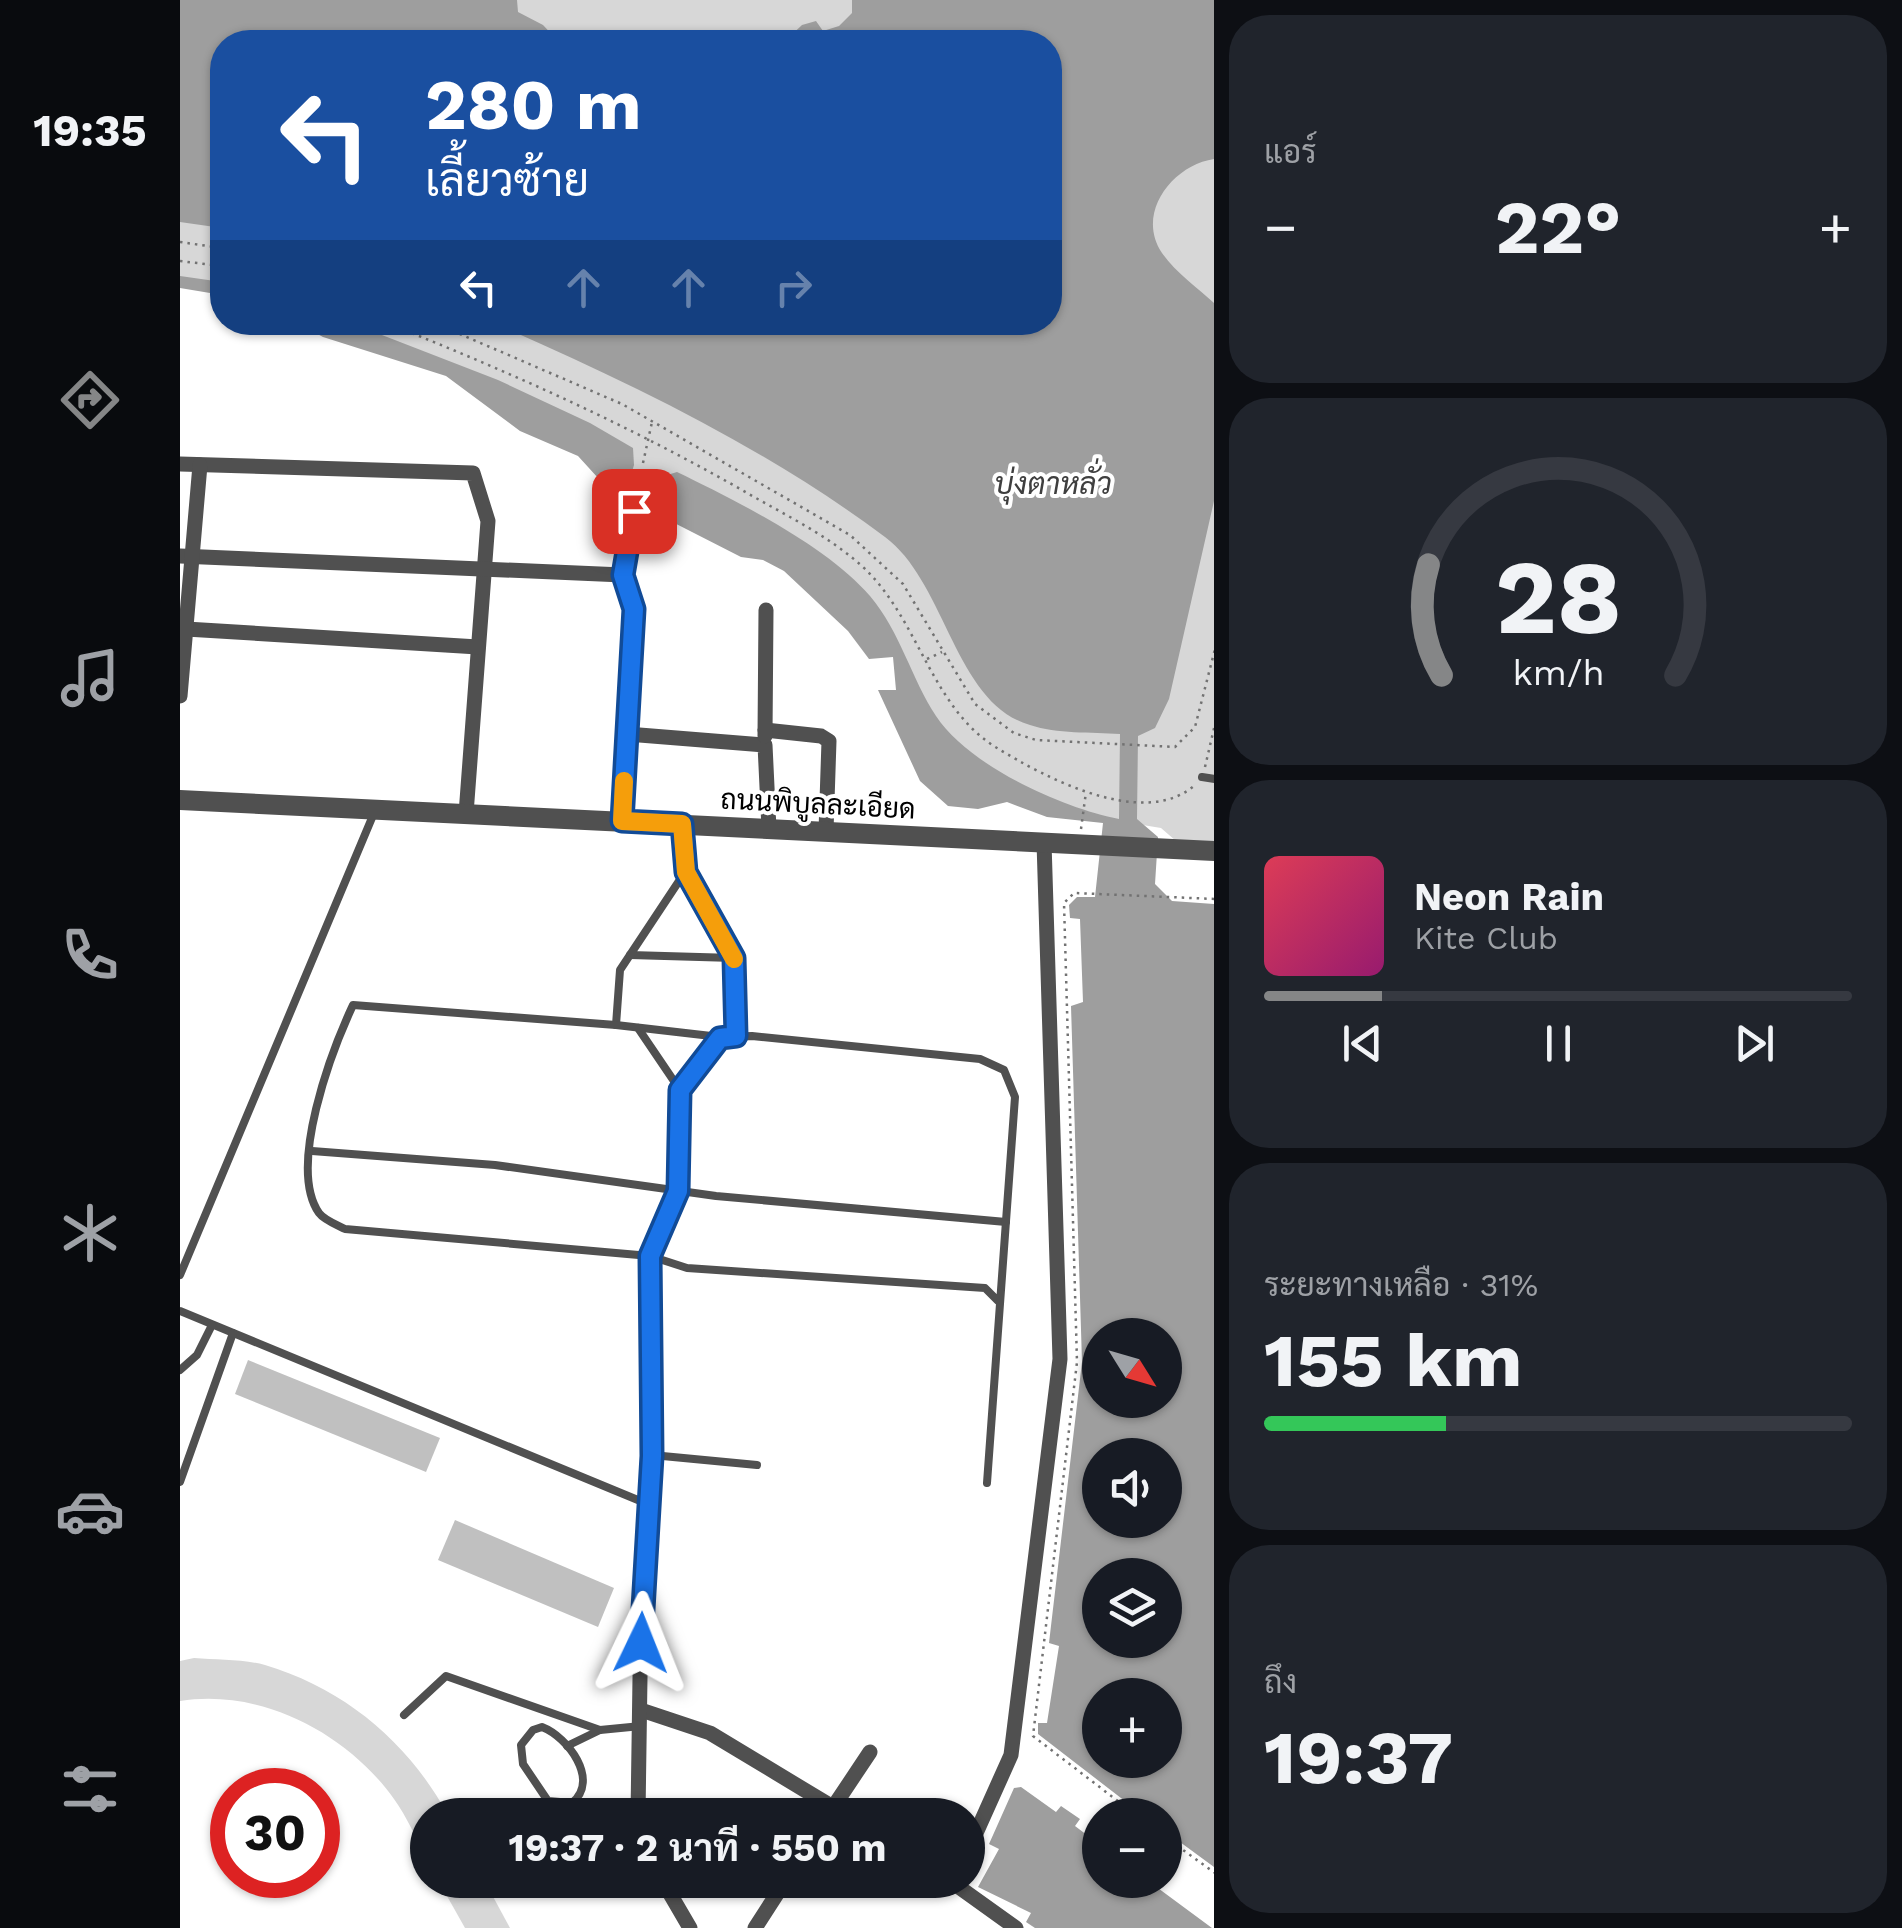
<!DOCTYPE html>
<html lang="th">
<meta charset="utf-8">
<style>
:root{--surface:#171b24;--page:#20242c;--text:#f1f3f6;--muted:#9ea1a6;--line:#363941;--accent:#858687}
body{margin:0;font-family:"Work Sans",Sarabun,sans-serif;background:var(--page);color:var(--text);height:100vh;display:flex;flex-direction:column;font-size:38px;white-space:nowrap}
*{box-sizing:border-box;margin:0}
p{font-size:32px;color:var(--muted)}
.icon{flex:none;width:55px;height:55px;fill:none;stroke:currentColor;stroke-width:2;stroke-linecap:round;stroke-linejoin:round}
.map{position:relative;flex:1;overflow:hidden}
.sheet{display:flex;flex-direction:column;gap:15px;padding:15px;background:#0d0f14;width:688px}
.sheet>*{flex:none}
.hud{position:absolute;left:30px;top:30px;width:852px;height:305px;border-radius:40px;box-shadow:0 2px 8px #0004;background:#1a4fa0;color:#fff;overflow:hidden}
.needle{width:65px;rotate:127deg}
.fabs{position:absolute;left:902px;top:1318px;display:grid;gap:20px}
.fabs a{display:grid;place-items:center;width:100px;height:100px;border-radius:50%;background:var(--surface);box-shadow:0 2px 8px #0004;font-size:50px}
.speed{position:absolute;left:30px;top:1768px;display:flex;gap:20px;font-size:50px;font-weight:700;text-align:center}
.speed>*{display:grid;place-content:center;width:130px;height:130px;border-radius:50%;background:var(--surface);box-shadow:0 2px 8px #0004;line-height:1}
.speed .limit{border:15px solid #d22;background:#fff;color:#111}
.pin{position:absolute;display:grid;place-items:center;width:85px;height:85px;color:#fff;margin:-42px;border-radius:20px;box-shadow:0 5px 15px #0006}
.me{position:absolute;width:110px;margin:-55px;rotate:2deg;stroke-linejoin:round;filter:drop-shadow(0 0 8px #0008)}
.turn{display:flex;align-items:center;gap:35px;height:210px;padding:0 50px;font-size:45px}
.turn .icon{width:130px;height:130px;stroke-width:2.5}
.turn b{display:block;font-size:70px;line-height:85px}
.lanes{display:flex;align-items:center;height:95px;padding:0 50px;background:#0003;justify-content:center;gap:50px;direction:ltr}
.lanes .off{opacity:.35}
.big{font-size:75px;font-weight:700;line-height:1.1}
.sheet .widget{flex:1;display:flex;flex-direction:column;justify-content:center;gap:15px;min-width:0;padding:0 35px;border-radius:40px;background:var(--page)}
.sheet .dial{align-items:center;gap:0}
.dial svg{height:260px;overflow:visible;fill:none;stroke:var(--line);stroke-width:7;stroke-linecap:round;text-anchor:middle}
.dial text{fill:var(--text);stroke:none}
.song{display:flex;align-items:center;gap:30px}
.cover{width:120px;height:120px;border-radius:15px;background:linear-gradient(135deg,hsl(350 70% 55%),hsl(320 70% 35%))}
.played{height:10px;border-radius:5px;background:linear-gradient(90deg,var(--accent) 20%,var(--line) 20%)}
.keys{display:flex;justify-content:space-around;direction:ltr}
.heat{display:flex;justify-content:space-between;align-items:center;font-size:55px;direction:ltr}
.charge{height:15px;border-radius:8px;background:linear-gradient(90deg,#34c759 31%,var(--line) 0)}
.trip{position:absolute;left:230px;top:1798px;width:575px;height:100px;border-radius:50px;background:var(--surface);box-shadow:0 2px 8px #0004;font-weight:700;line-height:100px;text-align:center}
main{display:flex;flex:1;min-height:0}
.menu{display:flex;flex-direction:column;width:180px;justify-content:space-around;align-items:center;background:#090b0e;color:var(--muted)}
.menu .icon{width:70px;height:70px}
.menu .current{color:var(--accent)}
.menu b{font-size:45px;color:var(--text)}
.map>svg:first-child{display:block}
</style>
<main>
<nav class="menu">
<b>19:35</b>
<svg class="icon current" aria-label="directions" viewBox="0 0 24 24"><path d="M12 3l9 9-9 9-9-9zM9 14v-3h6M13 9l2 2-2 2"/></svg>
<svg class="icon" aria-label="music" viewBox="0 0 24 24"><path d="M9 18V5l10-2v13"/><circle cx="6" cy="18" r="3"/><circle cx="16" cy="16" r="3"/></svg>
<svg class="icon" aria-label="phone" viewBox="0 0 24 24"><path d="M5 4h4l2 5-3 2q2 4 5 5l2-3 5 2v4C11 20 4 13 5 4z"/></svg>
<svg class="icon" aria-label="climate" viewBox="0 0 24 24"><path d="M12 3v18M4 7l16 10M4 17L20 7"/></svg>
<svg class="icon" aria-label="car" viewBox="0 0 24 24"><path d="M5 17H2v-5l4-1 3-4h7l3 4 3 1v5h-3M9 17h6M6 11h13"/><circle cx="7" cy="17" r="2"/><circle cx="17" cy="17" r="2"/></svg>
<svg class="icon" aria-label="filters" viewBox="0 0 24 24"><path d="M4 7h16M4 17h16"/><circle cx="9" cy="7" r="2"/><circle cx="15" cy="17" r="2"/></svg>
</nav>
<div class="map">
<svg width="1035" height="1928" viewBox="0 0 1035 1928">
<rect width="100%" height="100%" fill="#fff"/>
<g fill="#d7d7d7">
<path d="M0,0H1034V843L996,841L981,828L908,816L808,774L773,745L686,603L446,478V450L153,323L870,322V42H42V288L0,283Z"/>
<path d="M14,1658C37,1660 63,1659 85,1665C165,1689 228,1742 268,1815H248L247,1860C237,1840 227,1817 214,1799C167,1733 81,1688 0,1701V1661Z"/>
<path d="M258,1880H304L330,1928H285Z"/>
</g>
<g fill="#9e9e9e" fill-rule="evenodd">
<path d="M0,0H337L338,12L363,25L379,42H42V228L0,222Z"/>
<path d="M672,0H1034V159C993,165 955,213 982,253C995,272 1018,288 1034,303V501L989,699L975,728L958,736L957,819L978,837L975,884L992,901L1034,904V1867L985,1831V1815H963L858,1734V1723H867L879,1646L869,1643L902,1362L891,1006L903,1002L900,919L890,918L889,905L897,897H915L923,823L867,817L827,802L798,809L768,806L740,781L698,690H716L713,657L689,659L668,631L604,571L583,560L561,557L463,507L468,481L497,472C557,501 647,546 690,596C721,633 731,678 756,716C789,766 882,808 939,819L940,734C911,732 877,734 850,725C775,704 766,582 705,537C586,448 449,382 314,323L870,322V42H604L622,25L636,21L643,31L659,26L672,13ZM920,1335H985V1400H920ZM920,1455H985V1520H920ZM920,1575H985V1640H920ZM920,1695H985V1760H920Z"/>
<path d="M0,276L42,282V295L0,288Z"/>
<path d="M117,323H171L318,380L410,423L453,448L454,465L447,489L429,490L398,456L340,431L266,376L143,337Z"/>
<path d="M841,1787L876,1812L881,1806L900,1819L895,1826L920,1845V1880H967L1032,1928H855L846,1922L851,1913L798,1887L819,1849L809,1844L834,1788Z"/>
</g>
<g fill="#c0c0c0">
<path d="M68,1360L260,1438L246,1472L55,1394Z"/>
<path d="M275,1520L434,1588L418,1627L258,1560Z"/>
</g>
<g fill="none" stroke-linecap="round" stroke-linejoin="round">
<g stroke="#727272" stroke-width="2.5" stroke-dasharray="2.5 5" stroke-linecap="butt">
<path d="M0,242L42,248"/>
<path d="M0,261L42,266"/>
<path d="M204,322C328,371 446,424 562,490C603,514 648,535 683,567C739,619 751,708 817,748C866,778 962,829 1014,786"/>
<path d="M252,322L442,404L670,535L723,584L795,704L834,733L856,740L995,747L1015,727L1035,649"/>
<path d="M463,463L472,422"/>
<path d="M747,659L762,652"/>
<path d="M1025,767L1035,724"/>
<path d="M901,829L906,792"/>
<path d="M956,1815L853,1736L897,1362L884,903L894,893L1035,899"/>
<path d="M985,1837L1035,1873"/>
</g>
<g stroke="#505050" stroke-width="8">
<path d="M1022,777L1035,779"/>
<path d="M502,829L505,872L554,958L556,1037"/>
<path d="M450,955L554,958"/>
<path d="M436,1025L440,970L505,872"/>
<path d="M458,1028L500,1090"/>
<path d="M132,1151L315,1165L536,1196L826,1222"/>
<path d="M0,1275L194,813"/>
<path d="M0,1311L470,1505L461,1609"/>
<path d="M0,1370L17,1355L32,1325"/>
<path d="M472,1455L577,1465"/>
<path d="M0,1482L53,1333"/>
<path d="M807,1483L835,1097L824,1070L800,1059L572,1036L540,1037L436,1025L173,1005C152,1050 107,1167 139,1213C144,1220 157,1225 165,1229L470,1256L507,1268L805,1288L818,1301"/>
<path d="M470,1505V1256L498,1191L500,1090L540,1037"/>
<path d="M224,1715L266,1676L420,1730"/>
<path d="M362,1727C388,1737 420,1780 392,1803L368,1801L343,1764L341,1745L353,1730Z"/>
<path d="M387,1746L420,1730L461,1726"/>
</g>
<g stroke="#505050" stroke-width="15">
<path d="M0,464L293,473L308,521L286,814"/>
<path d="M0,556L443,575"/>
<path d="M6,629L298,647"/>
<path d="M0,696L20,465"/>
<path d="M585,730L641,736L649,741L646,831"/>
<path d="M447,734L585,745L589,829"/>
<path d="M585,736L586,610"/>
<path d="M442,821L454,609L443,575L459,479"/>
<path d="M461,1710L530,1733L666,1815"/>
<path d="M650,1812L690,1752"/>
<path d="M458,1815L461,1609"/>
<path d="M788,1851L831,1755L880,1359L864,842"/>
<path d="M482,1880L510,1928"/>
<path d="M769,1880L836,1928"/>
<path d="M575,1928L606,1880"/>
</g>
<path stroke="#505050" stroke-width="20" d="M0,800L1035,851"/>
</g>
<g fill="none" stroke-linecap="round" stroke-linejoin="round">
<g stroke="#114b97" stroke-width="25">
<path id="route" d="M454,511L443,575L454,609L442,821L502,824L506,872L554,958L556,1036L540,1038L500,1090L498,1191L470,1256L472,1456L461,1643"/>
</g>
<use href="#route" stroke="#1a73e8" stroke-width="18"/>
<path stroke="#f59e0b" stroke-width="18" d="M444,781L442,821L502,824L506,872L554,959"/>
</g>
<g text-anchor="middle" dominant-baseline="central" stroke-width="8" stroke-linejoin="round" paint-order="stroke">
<g font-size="28" fill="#000" stroke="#fff">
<text transform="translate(638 804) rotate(3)">ถนนพิบูลละเอียด</text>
</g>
<g font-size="30" font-style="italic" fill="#3f3f3f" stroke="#fff">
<text x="873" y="483">บุ่งตาหลั่ว</text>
</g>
</g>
</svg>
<div class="fabs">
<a><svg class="needle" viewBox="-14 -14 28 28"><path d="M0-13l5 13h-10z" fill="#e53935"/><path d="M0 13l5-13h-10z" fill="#9ea1a6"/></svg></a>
<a><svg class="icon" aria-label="sound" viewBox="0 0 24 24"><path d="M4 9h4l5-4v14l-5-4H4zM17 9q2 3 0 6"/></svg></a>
<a><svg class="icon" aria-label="layers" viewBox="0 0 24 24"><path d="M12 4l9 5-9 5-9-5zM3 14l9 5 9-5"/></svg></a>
<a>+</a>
<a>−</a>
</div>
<div class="speed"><div class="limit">30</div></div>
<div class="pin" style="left:454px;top:511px;background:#d93025"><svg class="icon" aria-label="arrive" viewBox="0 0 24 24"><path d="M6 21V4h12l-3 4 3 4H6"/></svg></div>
<svg class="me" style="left:461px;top:1643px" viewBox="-20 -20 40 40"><path d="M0-17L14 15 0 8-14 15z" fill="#1a73e8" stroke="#fff" stroke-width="4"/></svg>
<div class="trip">19:37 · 2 นาที · 550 m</div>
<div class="hud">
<div class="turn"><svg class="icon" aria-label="left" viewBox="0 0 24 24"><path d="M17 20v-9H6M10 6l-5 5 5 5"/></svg><div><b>280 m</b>เลี้ยวซ้าย</div></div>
<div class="lanes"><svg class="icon" aria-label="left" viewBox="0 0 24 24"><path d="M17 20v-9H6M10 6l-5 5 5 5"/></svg><svg class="icon off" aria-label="ahead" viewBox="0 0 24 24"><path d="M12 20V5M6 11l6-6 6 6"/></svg><svg class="icon off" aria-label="ahead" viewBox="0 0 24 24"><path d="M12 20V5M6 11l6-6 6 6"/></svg><svg class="icon off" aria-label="right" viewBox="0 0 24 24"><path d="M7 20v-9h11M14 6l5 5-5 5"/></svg></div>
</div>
</div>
<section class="sheet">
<div class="widget"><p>แอร์</p>
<div class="heat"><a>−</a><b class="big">22°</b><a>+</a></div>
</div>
<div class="widget dial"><svg viewBox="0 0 100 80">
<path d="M14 69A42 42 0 1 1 86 69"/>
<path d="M14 69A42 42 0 0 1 10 35" stroke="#858687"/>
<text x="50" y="56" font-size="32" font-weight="700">28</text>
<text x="50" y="72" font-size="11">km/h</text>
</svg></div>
<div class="widget">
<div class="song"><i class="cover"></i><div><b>Neon Rain</b><p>Kite Club</p></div></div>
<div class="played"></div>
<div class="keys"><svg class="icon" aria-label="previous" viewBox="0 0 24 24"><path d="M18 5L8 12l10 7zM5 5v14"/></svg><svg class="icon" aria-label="pause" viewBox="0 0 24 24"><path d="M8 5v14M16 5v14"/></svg><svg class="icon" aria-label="next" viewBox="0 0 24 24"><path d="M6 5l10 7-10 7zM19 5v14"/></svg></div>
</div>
<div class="widget"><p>ระยะทางเหลือ · 31%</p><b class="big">155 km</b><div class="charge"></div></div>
<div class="widget"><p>ถึง</p><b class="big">19:37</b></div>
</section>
</main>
